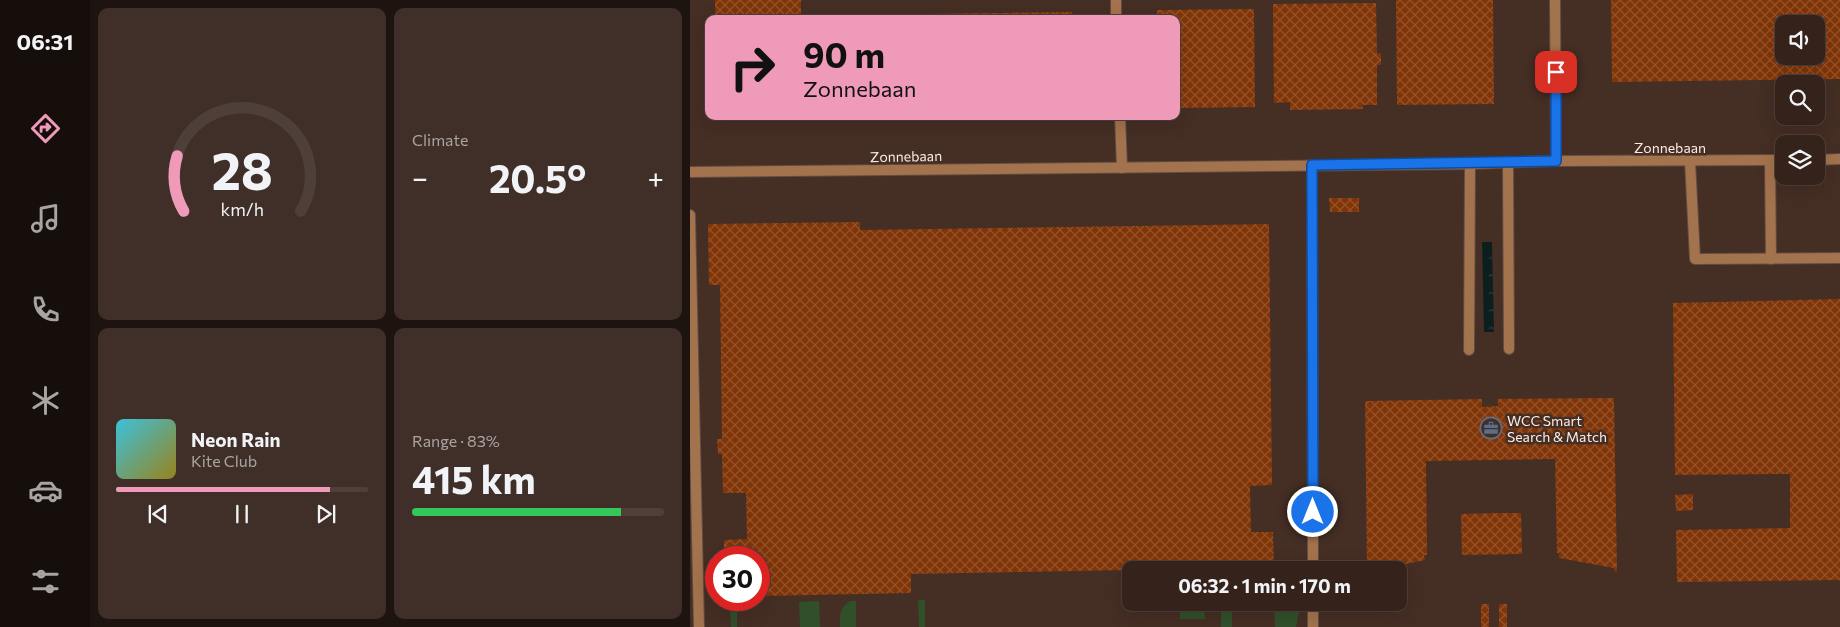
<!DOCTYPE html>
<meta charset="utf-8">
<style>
:root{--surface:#34221b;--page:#3f2f28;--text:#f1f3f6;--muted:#a9a4a3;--line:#4e3f3a;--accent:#ef9ab8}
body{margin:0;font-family:Commissioner,sans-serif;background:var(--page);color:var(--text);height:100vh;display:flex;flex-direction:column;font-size:19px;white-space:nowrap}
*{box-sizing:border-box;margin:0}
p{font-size:16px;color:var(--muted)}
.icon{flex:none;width:28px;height:28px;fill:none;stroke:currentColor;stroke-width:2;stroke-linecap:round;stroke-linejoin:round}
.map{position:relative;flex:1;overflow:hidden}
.panel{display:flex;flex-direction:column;gap:8px;padding:8px;background:#1d130f;width:600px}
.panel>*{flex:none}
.top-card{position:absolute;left:15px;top:15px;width:475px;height:105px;border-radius:10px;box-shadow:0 5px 20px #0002,0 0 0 1px var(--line);background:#ef9ab8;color:#111;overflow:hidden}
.controls{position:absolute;left:1085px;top:15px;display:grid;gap:10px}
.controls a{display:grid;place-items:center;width:50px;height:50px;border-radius:10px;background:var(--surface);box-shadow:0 5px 20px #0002,0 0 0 1px var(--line);font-size:25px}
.speed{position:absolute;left:15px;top:546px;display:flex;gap:10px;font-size:25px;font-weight:700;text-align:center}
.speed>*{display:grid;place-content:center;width:65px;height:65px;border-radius:50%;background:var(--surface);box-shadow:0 5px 20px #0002,0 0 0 1px var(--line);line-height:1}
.speed .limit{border:8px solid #d22;background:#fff;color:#111}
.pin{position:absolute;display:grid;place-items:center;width:42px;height:42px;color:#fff;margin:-21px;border-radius:10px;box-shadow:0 2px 8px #0006}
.me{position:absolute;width:55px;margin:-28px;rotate:0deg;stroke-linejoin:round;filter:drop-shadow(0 0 4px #0008)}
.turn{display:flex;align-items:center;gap:18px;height:105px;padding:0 15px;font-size:22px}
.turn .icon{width:65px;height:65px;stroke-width:2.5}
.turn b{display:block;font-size:35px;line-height:42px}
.big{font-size:38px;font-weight:700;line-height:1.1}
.panel .tile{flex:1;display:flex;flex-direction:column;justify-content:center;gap:8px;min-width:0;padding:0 18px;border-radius:10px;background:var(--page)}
.panel .dial{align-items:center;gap:0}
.dial svg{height:130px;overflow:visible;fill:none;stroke:var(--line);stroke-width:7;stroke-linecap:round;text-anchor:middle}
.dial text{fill:var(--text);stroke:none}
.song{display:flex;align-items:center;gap:15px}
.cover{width:60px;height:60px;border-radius:8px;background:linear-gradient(135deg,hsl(190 70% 55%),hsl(50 70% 35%))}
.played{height:5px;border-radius:2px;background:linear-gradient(90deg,var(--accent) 85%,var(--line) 85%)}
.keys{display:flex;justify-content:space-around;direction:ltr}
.heat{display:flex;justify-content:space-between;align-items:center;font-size:28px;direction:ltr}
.charge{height:8px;border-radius:4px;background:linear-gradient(90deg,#34c759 83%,var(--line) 0)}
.panel .tiles{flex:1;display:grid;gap:8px;grid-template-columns:repeat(2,1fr)}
.trip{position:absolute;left:432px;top:561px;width:285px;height:50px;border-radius:10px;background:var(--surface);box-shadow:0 5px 20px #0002,0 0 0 1px var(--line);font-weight:700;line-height:50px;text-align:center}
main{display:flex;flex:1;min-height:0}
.tabs{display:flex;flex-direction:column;width:90px;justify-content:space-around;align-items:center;background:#150e0b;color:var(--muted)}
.tabs .icon{width:35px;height:35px}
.tabs .selected{color:var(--accent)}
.tabs b{font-size:22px;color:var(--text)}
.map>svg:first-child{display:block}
</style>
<main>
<nav class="tabs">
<b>06:31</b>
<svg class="icon selected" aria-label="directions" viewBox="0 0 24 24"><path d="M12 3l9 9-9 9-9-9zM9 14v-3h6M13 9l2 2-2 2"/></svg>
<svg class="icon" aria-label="music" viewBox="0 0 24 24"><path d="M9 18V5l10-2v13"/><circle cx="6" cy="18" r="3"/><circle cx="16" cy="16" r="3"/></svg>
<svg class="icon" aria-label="phone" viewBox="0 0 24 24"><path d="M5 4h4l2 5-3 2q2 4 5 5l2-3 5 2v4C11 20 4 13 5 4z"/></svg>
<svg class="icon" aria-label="climate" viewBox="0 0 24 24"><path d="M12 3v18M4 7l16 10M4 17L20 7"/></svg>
<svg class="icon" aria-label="car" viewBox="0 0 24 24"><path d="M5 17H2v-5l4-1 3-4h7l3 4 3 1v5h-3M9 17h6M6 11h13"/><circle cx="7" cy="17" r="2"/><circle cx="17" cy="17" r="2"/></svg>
<svg class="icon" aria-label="filters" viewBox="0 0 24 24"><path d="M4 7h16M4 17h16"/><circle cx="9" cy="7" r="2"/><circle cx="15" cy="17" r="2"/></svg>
</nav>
<section class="panel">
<div class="tiles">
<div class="tile dial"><svg viewBox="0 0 100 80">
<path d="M14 69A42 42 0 1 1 86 69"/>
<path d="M14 69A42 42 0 0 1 10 35" stroke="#ef9ab8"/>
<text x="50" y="56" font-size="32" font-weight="700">28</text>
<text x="50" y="72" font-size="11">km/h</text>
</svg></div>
<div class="tile"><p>Climate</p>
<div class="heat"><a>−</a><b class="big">20.5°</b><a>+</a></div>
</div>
<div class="tile">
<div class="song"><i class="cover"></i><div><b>Neon Rain</b><p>Kite Club</p></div></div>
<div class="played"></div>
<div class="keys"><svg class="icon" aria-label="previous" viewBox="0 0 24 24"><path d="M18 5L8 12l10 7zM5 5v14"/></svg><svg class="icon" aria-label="pause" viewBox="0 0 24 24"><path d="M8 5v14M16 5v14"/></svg><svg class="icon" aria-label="next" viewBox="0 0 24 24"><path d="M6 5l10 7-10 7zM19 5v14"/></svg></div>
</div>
<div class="tile"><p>Range · 83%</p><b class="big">415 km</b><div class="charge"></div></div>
</div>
</section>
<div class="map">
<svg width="1150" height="627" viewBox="0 0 1150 627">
<defs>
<pattern id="water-ripples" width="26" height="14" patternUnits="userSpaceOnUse" patternTransform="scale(1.25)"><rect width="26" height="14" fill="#0d1e1f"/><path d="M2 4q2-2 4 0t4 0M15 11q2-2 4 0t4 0" fill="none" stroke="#313f3f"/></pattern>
<pattern id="building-cross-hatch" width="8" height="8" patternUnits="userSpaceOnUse" patternTransform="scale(1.25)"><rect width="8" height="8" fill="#813507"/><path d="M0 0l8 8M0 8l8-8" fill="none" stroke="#94522b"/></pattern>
</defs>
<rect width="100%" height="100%" fill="#452e24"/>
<g fill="#31502a">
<path d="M228,600H235V627H229Z"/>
<path d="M129,601L130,627H110L109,602Z"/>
<path d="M160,601H166V627H150C150,615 149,608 160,601Z"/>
<path d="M490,603H512L514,607L515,619H490Z"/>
<rect x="531" y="603" width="11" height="24"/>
<path d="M584,603H592L593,608H610L606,627H585Z"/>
<path d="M40,604H47V627H41Z"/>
</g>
<path fill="url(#water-ripples)" d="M792,242H802L804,332H794Z"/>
<g fill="url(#building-cross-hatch)" fill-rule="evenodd">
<rect x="25" y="0" width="86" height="19"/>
<path d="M706,0H803L804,104L707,105Z"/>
<path d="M921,0H1150V79L922,82ZM1094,24H1126V56H1094Z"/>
<path d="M686,3L687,54L691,53V65H687V105H672L673,109L600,110V102L584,103L583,4Z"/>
<path d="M564,9L565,107L486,108V19H467V10Z"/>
<path d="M382,12V19H237V14Z"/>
<path d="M639,198H669V212H640Z"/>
<path d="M170,222V230L579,224L582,485L560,486L561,532H583L584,570H441L221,574V593L69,596V558H34V540L57,539L56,493H33L32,454H28L27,439H32L30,285H19L18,224Z"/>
<path d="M1150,299V580L987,582L986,530L1100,528V474L985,475L983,303Z"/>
<path d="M924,398L927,572L924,571V568L869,558V553H867L865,459L736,461L737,555H734L735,560L687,570H677L675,401L792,399V407L808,406V399Z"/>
<path d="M1003,494V510L986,511L985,495Z"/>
<path d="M809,513H831L832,554L772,555L771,514Z"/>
<rect x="791" y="604" width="8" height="23"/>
<rect x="809" y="604" width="8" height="23"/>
</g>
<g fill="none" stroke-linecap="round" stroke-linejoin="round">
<g stroke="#624c43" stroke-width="12">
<g id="service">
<path d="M1000,161L1005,259L1150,258"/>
<path d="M1080,161L1081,259"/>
<path d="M818,163L819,349"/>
<path d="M779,350L780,164"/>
</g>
</g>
<g stroke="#624c43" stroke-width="12">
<g id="minor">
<path d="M426,0V19"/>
<path d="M865,0L866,161"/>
<path d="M430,116L432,168"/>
<path d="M1126,160L1150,159"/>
<path d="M622,165L623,570"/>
<path d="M0,172L780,164L866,161L1094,160"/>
<path d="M0,215L9,627"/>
<path d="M623,627V602"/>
</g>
</g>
<use href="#service" stroke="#a3734d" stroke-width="10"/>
<use href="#minor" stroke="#a3734d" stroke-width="10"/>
</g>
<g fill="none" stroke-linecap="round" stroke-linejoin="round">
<g stroke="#114b97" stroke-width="12">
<path id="route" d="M623,512L622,165L866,161V72"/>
</g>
<use href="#route" stroke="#1a73e8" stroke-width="9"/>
</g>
<defs>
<g id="office-ring" transform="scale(1.125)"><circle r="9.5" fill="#452e24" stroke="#5c6f8a" stroke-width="1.5"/><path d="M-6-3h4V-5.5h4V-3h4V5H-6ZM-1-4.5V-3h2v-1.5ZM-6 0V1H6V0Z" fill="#5c6f8a"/></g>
</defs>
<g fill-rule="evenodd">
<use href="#office-ring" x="801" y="428"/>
</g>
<g text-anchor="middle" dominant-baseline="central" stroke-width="5" stroke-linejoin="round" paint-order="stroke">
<g font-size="14" fill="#fcece5" stroke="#452e24">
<text x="980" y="147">Zonnebaan</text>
<text transform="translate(216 156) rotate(-1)">Zonnebaan</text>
</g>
<g font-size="14" fill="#fcece5" stroke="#452e24" text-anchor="start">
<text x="817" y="420">WCC Smart<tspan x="817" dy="16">Search &amp; Match</tspan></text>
</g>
</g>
</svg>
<div class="controls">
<a><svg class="icon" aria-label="sound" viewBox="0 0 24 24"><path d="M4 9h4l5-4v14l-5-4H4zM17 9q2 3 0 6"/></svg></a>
<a><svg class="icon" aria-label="search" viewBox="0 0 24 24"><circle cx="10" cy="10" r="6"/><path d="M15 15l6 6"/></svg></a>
<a><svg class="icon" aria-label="layers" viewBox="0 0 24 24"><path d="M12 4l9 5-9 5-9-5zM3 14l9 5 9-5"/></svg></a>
</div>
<div class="speed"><div class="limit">30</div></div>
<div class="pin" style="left:866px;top:72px;background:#d93025"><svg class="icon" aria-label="arrive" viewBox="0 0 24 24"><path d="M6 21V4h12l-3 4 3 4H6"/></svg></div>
<svg class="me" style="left:623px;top:512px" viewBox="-20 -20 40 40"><circle r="17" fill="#1a73e8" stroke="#fff" stroke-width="3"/><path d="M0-11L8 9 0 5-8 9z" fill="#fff"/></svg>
<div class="trip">06:32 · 1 min · 170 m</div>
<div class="top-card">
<div class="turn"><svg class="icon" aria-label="right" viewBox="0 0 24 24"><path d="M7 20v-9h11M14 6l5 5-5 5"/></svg><div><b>90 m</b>Zonnebaan</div></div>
</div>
</div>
</main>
